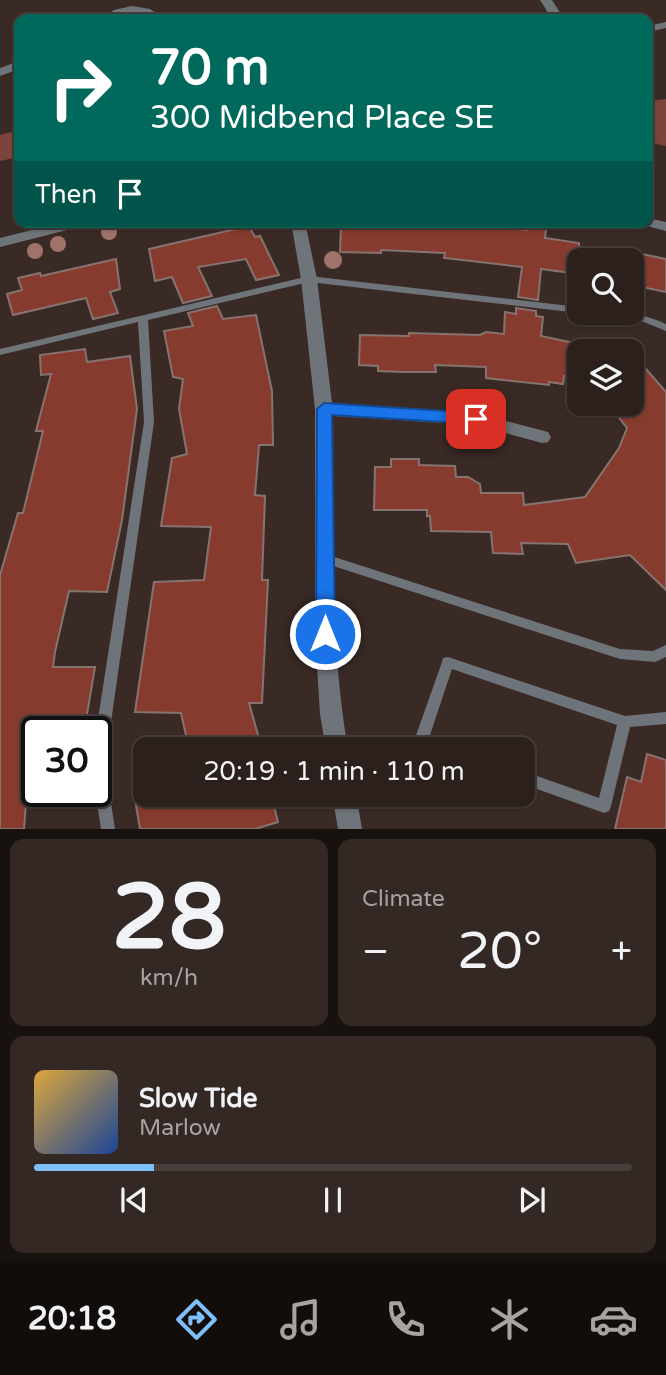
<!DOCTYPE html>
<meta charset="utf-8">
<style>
:root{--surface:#2c201c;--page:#342825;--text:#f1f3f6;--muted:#a6a3a3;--line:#483e3b;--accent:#7ebef9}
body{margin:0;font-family:"Varela Round",sans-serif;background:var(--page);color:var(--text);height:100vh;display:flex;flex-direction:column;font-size:26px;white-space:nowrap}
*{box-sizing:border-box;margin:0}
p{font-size:23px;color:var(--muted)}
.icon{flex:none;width:38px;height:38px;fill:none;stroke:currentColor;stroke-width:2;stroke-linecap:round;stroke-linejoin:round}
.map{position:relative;height:829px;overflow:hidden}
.panel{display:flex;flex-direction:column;gap:10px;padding:10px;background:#18120f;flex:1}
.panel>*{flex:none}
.guide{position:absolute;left:14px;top:14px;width:639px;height:214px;border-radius:14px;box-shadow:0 2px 5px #0004,0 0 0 2px var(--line);background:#00695c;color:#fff;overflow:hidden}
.controls{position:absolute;left:567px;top:248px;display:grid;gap:14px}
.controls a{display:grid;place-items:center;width:77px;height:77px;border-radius:14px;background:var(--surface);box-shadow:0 2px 5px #0004,0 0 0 2px var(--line);font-size:35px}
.speed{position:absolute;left:21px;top:716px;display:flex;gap:14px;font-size:35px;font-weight:700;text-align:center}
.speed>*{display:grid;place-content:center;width:91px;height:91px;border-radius:50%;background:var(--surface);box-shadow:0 2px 5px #0004,0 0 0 2px var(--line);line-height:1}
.speed .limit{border:4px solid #111;border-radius:10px;background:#fff;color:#111}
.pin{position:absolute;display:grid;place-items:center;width:60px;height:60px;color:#fff;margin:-30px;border-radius:14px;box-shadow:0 4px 10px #0006}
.me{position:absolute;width:77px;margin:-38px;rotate:0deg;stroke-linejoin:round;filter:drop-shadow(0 0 5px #0008)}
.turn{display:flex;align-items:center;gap:24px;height:147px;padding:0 21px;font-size:32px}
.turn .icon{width:91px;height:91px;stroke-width:2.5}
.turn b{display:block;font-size:49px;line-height:60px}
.then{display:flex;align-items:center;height:66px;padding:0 21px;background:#0003;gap:14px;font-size:26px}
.big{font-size:52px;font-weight:600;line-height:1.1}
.panel .tile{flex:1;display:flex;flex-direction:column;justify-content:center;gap:10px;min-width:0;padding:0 24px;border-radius:14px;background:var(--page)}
.panel .dial{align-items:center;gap:0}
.dial b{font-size:91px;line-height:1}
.song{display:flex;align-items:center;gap:21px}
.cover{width:84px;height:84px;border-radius:10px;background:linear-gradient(135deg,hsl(40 70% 55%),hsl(220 70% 35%))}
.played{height:7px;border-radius:4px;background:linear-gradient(90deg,var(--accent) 20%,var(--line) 20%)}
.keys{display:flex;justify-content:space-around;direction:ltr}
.heat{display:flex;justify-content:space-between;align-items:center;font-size:38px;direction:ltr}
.panel .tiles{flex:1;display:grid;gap:10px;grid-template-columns:1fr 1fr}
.tile:last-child{grid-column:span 2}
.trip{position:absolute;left:133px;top:737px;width:402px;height:70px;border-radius:14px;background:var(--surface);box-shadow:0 2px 5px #0004,0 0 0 2px var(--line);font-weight:600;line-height:70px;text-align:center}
.dock{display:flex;height:112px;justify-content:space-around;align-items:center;background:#120d0b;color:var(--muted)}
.dock .icon{width:49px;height:49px}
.dock .active{color:var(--accent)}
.dock b{font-size:32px;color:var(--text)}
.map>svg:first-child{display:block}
</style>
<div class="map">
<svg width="666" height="829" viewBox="0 0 666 829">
<rect width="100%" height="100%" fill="#3a2a26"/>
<g fill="#7c443a">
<path d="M666,99V146L648,142V101Z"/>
<path d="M19,130V157L0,161V135Z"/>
</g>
<g fill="#873b2e" stroke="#86736f" stroke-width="2">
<path d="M352,222H452L527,230L528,227L546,229L545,238L579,243V274L541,269L538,300L518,297L522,267L444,258L445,253L381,250V253L340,252L341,227H352Z"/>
<path d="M249,226L255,237L260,236L279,275L256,280L246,259L198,267L212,296L183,303L172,277L155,281L149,249Z"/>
<path d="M632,252L666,259V292L632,285Z"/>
<path d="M116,259L120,289L110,292L118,313L93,319L86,298L13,315L7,294L22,290L18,278L40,273L41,276Z"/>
<path d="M217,306L223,319L256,315L272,391L273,445H259L255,495L265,496L262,580H268L262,703H249L262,749H189L181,713L135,712L154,582L204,580L211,527L161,526L172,458L187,454L179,409L183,379L173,377L164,331L193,326L188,313Z"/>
<path d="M516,308L536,311V316L543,317L541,336L579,344V383L564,376L563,384L549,382V385L486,378V367L435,365L436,372H404L378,371V366L359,365L360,335L409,336V333L480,335L486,332L504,334L505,312L516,314Z"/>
<path d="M85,349L87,362L130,356L137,409L122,520L107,592L69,591L55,652L53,667H95L84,732H37V753H30L24,829H0V575L18,513H23L43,431H36L51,374L41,375L40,355Z"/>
<path d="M632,353L666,392V590L630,555L576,563L568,544L521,543L523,554L493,553L491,532L431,531L430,516H427V510H374L375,467H391V459H419V465L455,466L456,477H468L480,484L481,493H523L524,505L585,497L619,448L627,428L608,404H632Z"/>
<path d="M647,754L666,760V829H615L627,777L641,782Z"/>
<path d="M134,794H271L278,822L255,829H140Z"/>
</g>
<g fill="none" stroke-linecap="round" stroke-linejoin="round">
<g fill="#6e747a" fill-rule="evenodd">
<path d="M309,276L579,307V313L309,282L148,320L154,422L105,764L115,829H101L95,791L96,732L144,422L138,322L0,355V349Z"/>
<path d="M607,313C635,313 640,313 666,324V331L639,320L612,316Z"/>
<path d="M325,554L620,649L653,651L666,645V657L655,662L620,659L321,562L319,559L321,556Z"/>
<path d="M448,657L625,716L666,712V724L630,727L611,806L609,811L604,813L523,784V771L599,798L617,725L452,669L429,738L450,745L452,749H427L416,745L414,741L442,662L443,658Z"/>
</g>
<g fill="#6e747a" fill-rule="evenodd">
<path d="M540,0H552L564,19H552Z"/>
<path d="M132,6L150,9L164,19C152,19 146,13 135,13C122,13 113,20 100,19L114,10Z"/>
<path d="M666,22V28L648,32V26Z"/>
<path d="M19,61V69L0,76V68Z"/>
<path d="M648,218L666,222V231L643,225L641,222H648Z"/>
<path d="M64,222H89L87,225L0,247V238Z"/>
<path d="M291,222H305L317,279L332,403L476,413L548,432L551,437L548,442L542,443L476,425L333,416C334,526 329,640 348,749H326L320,714L315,634V409L301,279Z"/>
<path d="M332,794H356L362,829H338Z"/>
</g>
</g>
<g fill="#9f7369">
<circle cx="109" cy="232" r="8"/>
<circle cx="58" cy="244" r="8"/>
<circle cx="35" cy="251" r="8"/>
<circle cx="333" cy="260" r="9"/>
</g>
<path fill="#1a73e8" stroke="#114b97" stroke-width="2" d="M324,403L476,413L484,419L476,424L332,415L335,634L332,640L325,642L318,640L316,634L317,409Z"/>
</svg>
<div class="controls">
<a><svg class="icon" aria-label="search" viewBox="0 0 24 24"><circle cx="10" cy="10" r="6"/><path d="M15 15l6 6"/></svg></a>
<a><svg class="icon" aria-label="layers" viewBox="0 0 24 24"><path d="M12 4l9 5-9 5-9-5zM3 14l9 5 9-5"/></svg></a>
</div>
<div class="speed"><div class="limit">30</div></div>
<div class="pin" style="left:476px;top:419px;background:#d93025"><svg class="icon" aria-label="arrive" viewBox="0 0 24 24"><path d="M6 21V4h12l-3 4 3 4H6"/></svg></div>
<svg class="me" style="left:325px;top:634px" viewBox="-20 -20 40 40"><circle r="17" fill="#1a73e8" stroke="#fff" stroke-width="3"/><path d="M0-11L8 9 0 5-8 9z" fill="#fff"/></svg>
<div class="trip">20:19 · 1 min · 110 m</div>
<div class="guide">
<div class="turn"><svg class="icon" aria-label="right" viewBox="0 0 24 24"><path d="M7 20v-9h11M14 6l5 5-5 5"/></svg><div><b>70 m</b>300 Midbend Place SE</div></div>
<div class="then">Then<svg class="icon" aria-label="arrive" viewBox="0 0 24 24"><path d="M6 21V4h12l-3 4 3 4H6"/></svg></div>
</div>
</div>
<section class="panel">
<div class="tiles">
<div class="tile dial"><b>28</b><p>km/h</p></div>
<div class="tile"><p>Climate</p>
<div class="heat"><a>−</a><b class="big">20°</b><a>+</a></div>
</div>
<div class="tile">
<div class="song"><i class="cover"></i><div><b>Slow Tide</b><p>Marlow</p></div></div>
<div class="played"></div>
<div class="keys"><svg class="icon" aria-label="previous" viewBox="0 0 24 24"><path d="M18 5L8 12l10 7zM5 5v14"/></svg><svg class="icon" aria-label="pause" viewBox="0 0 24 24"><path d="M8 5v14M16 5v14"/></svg><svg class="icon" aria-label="next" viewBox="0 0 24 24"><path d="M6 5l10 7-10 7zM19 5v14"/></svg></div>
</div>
</div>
</section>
<nav class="dock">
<b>20:18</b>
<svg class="icon active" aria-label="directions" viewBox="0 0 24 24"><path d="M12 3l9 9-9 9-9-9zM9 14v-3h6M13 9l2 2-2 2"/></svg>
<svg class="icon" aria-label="music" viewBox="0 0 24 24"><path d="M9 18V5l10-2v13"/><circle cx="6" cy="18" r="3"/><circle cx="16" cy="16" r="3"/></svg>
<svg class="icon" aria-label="phone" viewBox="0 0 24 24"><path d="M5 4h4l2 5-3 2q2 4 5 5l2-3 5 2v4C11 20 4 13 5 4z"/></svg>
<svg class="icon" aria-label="climate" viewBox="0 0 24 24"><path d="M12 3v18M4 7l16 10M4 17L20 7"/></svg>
<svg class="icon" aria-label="car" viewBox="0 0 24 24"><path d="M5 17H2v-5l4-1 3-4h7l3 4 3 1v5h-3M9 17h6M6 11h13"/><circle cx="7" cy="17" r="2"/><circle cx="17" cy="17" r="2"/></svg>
</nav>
